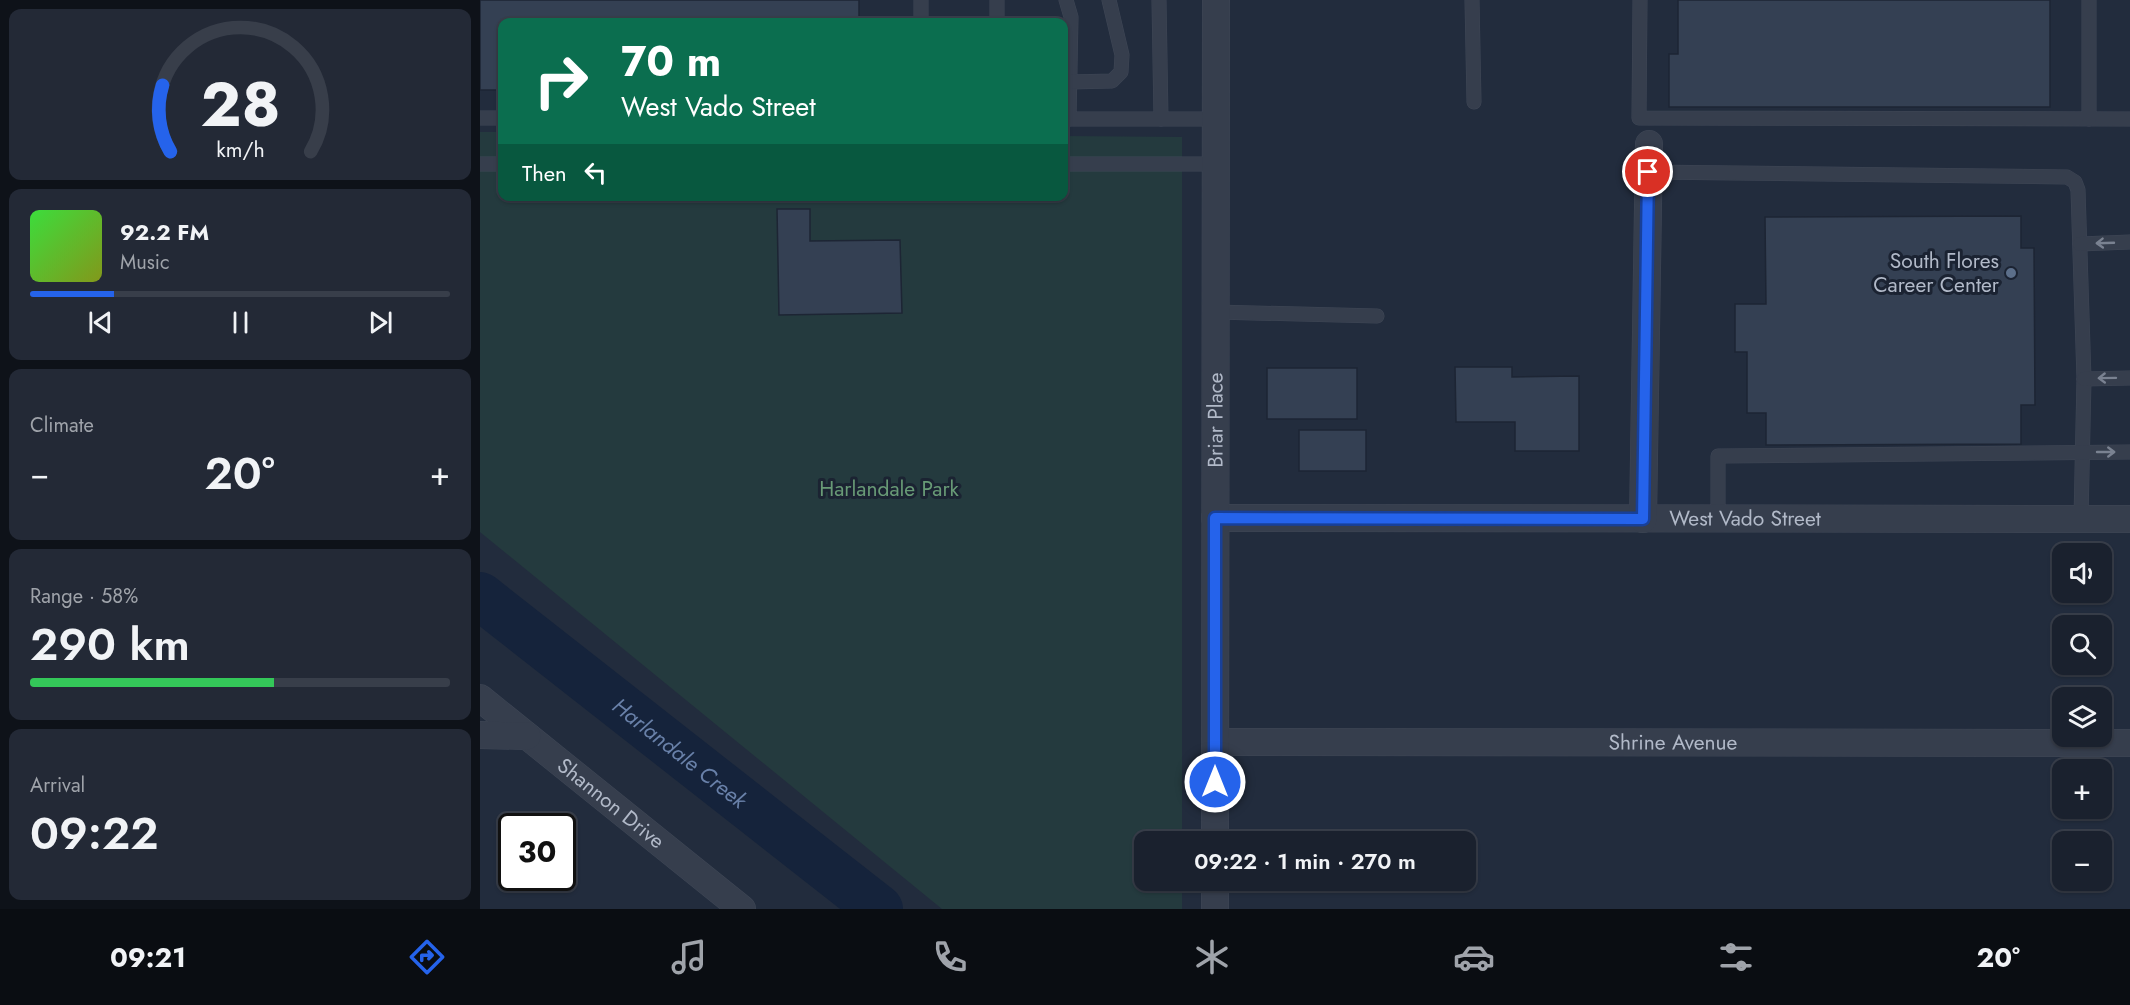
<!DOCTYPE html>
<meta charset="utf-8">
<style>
:root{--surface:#1a212e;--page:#232936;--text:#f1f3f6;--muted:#9fa3aa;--line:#383e4a;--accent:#2563eb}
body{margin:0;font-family:Jost,sans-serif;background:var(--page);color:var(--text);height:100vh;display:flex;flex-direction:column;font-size:22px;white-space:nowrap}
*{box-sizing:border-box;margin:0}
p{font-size:20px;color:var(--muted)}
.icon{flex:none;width:33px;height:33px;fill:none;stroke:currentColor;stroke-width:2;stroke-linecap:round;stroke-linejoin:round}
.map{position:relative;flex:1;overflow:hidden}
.panel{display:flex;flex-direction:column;gap:9px;padding:9px;background:#0e1219;width:480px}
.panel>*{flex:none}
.guide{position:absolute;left:18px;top:18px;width:570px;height:183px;border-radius:12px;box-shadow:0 2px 4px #0004,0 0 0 2px var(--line);background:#0b6e4f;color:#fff;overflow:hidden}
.controls{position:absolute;left:1572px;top:543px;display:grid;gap:12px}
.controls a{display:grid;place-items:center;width:60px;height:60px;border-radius:12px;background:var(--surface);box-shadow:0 2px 4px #0004,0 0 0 2px var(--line);font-size:30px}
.speed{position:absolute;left:18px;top:813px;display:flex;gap:12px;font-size:30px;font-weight:700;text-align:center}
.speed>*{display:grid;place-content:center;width:78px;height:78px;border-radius:50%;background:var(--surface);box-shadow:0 2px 4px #0004,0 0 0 2px var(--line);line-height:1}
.speed .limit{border:3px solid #111;border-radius:9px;background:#fff;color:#111}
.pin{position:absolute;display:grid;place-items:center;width:51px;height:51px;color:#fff;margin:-26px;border:3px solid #fff;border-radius:50%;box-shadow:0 2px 6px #0007}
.me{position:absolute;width:66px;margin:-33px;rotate:0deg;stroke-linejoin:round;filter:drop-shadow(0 0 4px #0008)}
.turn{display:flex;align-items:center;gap:21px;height:126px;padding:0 24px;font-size:27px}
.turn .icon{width:78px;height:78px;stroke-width:2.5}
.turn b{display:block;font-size:42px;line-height:51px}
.then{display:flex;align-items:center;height:57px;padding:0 24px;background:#0003;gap:12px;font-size:22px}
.big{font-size:45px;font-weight:600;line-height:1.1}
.panel .widget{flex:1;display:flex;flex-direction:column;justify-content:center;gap:9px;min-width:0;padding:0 21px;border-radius:12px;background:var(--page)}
.panel .dial{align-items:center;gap:0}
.dial svg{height:156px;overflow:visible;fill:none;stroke:var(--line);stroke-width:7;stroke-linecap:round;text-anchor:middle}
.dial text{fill:var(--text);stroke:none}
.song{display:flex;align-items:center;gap:18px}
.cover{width:72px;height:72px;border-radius:9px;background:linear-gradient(135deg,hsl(120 70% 55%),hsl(70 70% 35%))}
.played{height:6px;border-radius:3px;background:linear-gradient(90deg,var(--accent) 20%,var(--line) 20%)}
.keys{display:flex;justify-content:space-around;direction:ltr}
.heat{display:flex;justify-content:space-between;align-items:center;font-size:33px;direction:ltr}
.charge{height:9px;border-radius:4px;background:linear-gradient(90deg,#34c759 58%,var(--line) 0)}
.trip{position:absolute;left:654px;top:831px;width:342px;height:60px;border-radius:12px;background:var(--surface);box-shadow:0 2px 4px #0004,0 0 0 2px var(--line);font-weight:600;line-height:60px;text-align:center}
.tabs{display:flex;height:96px;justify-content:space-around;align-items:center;background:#0a0d12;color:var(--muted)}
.tabs .icon{width:42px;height:42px}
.tabs .selected{color:var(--accent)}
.tabs b{font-size:27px;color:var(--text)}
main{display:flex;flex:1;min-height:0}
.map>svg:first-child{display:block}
</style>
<main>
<section class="panel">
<div class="widget dial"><svg viewBox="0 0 100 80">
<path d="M14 69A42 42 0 1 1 86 69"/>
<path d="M14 69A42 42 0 0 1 10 35" stroke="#2563eb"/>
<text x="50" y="56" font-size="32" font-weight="700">28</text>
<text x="50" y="72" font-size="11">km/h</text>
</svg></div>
<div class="widget">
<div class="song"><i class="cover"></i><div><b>92.2 FM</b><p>Music</p></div></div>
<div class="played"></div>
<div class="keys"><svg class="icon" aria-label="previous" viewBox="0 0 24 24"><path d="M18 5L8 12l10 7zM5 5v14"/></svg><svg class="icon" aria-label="pause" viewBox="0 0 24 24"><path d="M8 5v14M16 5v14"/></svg><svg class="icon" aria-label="next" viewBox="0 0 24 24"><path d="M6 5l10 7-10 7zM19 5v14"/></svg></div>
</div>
<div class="widget"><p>Climate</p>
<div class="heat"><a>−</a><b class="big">20°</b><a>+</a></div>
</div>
<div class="widget"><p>Range · 58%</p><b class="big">290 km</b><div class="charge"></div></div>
<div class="widget"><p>Arrival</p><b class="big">09:22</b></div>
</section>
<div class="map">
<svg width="1650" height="909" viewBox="0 0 1650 909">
<rect width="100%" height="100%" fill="#222c3d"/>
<path fill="#243a3e" d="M0,132H22V196H584V136L702,137V841L664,842V880L702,881V909H462L0,532Z"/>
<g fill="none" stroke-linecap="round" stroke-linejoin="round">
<path stroke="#15233b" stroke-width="48" id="s1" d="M0,596L399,909"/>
</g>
<g fill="#344053" stroke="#1d2534" stroke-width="1.5">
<path d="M0,0H379V22H22V90H0Z"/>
<path d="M1198,0H1570V107H1189V54H1198Z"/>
<path d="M297,209H330V241L420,240L422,313L299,315Z"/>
<path d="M1541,216V248H1554L1555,405H1541V444L1286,445V413H1267V352H1255V304H1286L1285,217Z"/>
<path d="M975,367H1032V377L1099,376V451H1035V422H976Z"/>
<rect x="787" y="368" width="90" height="51"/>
<rect x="819" y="430" width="67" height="41"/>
</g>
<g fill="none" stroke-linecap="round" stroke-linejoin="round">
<g stroke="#3f4756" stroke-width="15">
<g id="lane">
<path d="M441,0V22"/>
<path d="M586,0L591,17L589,119"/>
<path d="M679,0L681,119"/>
<path d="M992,0L994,102"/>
<path d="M1160,0L1159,118L1650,119"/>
<path d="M1609,0V119"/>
<path d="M517,22V0"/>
<path d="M590,82L632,81L641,72L642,55L629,0"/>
<path d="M0,118H22"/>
<path d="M584,119H736"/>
<path d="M0,164H22"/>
<path d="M584,164H737"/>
<path d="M1168,172L1587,177L1595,182L1598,190L1604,379L1601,519"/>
<path d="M1600,244L1650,242"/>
<path d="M736,312L897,316"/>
<path d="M1604,379L1650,378"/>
<path d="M1238,519V456L1650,452"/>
</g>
</g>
<g stroke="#3f4756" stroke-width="28">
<g id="street">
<path id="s2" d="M735,518L1650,519"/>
<path d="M1163,519L1169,144"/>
<path id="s3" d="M0,698L262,909"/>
<path d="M0,735L47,736"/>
<path id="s4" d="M735,742L1650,743"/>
<path id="s5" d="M735,842L736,0"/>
<path d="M735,880V909"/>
</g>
</g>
<use href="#lane" stroke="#363e4d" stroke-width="14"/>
<use href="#street" stroke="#363e4d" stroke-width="27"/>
</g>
<defs><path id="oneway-shaft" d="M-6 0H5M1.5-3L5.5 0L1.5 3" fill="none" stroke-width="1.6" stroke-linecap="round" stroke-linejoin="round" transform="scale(1.5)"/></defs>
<g stroke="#7a8291">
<use href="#oneway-shaft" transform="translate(1625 243) rotate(178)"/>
<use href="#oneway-shaft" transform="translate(1627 378) rotate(179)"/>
<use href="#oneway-shaft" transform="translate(1626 452)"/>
</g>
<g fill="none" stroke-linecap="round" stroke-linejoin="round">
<g stroke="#184099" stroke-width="15">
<path id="route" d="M735,782V518L1163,519L1168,172"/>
</g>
<use href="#route" stroke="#2563eb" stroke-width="10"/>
</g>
<circle fill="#5c6f8a" stroke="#1b2332" stroke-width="2" cx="1531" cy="273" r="6"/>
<g text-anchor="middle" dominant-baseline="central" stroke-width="6" stroke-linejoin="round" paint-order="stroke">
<g font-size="21" fill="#b1b9c8" stroke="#1b2332" text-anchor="end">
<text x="1519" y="261">South Flores<tspan x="1519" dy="24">Career Center</tspan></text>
</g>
<g font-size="21" fill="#b1b9c8" stroke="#1b2332">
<text stroke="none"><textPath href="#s5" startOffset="422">Briar Place</textPath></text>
<text stroke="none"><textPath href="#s2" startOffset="530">West Vado Street</textPath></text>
<text stroke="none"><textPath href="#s4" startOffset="458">Shrine Avenue</textPath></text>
<text stroke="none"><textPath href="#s3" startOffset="168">Shannon Drive</textPath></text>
</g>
<g font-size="21" fill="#689a76" stroke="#1b2332">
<text x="409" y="489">Harlandale Park</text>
</g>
<g font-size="22" font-style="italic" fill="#6981a9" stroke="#1b2332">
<text stroke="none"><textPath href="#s1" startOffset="254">Harlandale Creek</textPath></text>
</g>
</g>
</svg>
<div class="controls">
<a><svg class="icon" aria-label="sound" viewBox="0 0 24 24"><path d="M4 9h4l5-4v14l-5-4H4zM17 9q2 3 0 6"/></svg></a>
<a><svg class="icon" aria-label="search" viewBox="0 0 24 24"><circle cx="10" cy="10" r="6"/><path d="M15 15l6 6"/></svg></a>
<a><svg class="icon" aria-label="layers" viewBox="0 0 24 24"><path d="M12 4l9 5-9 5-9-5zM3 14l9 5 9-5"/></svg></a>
<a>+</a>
<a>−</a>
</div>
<div class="speed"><div class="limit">30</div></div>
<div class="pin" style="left:1168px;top:172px;background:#d93025"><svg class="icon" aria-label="arrive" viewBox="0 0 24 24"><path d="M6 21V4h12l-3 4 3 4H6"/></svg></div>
<svg class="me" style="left:735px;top:782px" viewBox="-20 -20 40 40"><circle r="17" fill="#2563eb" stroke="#fff" stroke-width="3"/><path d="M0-11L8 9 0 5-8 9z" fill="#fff"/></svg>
<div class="trip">09:22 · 1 min · 270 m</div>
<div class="guide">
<div class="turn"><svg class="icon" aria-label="right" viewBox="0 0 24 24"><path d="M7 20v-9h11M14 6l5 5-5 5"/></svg><div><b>70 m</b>West Vado Street</div></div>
<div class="then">Then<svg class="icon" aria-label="left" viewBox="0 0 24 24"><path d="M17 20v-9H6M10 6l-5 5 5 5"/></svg></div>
</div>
</div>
</main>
<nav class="tabs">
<b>09:21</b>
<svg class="icon selected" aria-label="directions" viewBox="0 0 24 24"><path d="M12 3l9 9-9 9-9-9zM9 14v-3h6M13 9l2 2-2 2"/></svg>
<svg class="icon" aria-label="music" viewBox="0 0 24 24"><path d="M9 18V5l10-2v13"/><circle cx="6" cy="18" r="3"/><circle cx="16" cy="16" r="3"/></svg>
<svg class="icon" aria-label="phone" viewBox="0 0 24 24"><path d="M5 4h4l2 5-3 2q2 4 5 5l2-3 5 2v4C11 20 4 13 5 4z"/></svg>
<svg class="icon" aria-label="climate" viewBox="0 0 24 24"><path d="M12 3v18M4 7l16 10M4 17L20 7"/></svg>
<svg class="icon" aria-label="car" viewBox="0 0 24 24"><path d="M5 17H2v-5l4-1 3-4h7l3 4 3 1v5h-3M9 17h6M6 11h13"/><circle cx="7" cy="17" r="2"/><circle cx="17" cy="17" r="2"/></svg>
<svg class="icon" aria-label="filters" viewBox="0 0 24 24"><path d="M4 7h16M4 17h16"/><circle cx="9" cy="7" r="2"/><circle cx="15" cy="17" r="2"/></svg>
<b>20°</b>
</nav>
